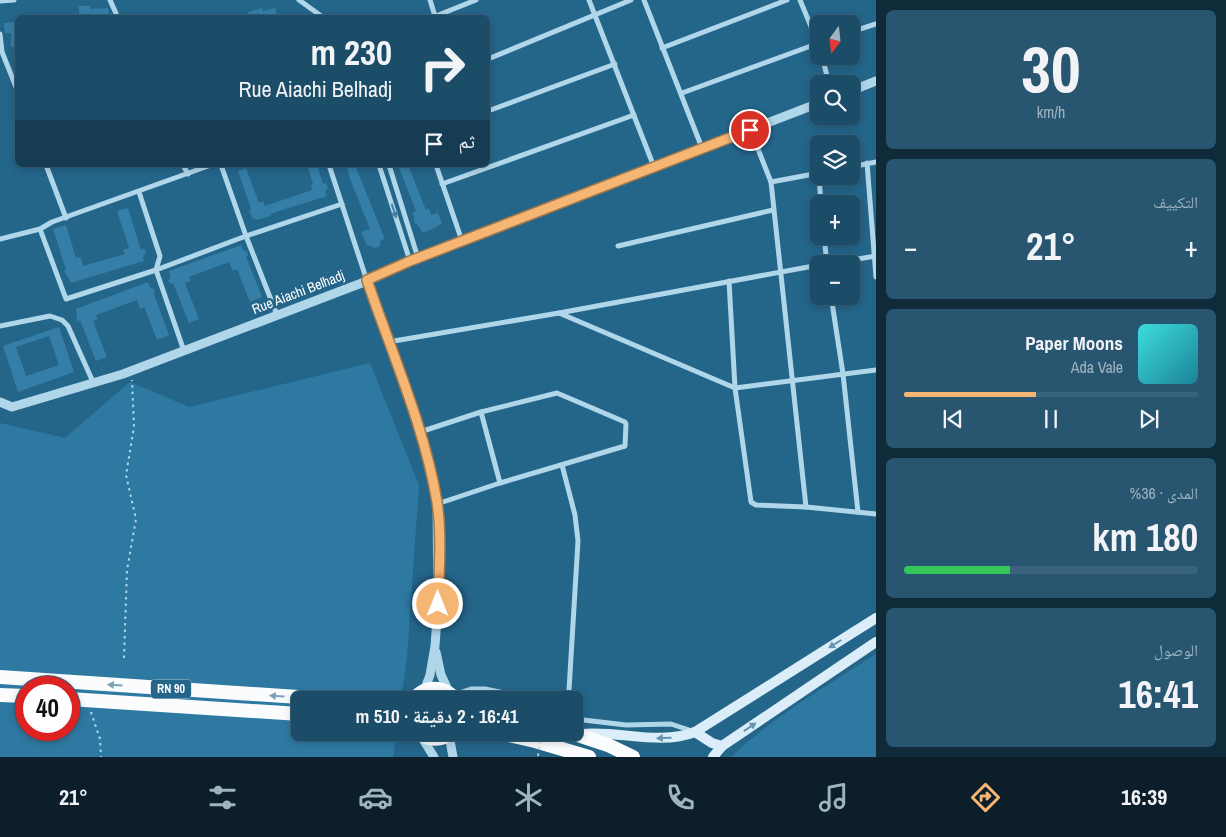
<!DOCTYPE html>
<html lang="ar">
<meta charset="utf-8">
<style>
:root{--surface:#1b4c68;--page:#285671;--text:#f1f3f6;--muted:#a0b4c0;--line:#39637c;--accent:#f5b573}
body{margin:0;font-family:"Archivo Narrow","Noto Naskh Arabic",sans-serif;background:var(--page);color:var(--text);direction:rtl;height:100vh;display:flex;flex-direction:column;font-size:19px;white-space:nowrap}
*{box-sizing:border-box;margin:0}
p{font-size:16px;color:var(--muted)}
.icon{flex:none;width:28px;height:28px;fill:none;stroke:currentColor;stroke-width:2;stroke-linecap:round;stroke-linejoin:round}
.map{position:relative;flex:1;overflow:hidden;direction:ltr}
.drawer{display:flex;flex-direction:column;gap:10px;padding:10px;background:#0f2a39;width:350px}
.drawer>*{flex:none}
.guide{position:absolute;left:15px;top:15px;width:475px;height:152px;border-radius:8px;box-shadow:0 2px 8px #0003,0 0 0 1px var(--line);direction:rtl;background:#1b4c68;color:var(--text);overflow:hidden}
.needle{width:32px;rotate:195deg}
.tools{position:absolute;left:810px;top:15px;display:grid;gap:10px}
.tools a{display:grid;place-items:center;width:50px;height:50px;border-radius:8px;background:var(--surface);box-shadow:0 2px 8px #0003,0 0 0 1px var(--line);font-size:25px}
.speed{position:absolute;left:15px;top:676px;display:flex;gap:10px;font-size:25px;font-weight:700;text-align:center}
.speed>*{display:grid;place-content:center;width:65px;height:65px;border-radius:50%;background:var(--surface);box-shadow:0 2px 8px #0003,0 0 0 1px var(--line);line-height:1}
.speed .limit{border:8px solid #d22;background:#fff;color:#111}
.pin{position:absolute;display:grid;place-items:center;width:42px;height:42px;color:#fff;margin:-21px;border:2px solid #fff;border-radius:50%;box-shadow:0 1px 5px #0007}
.me{position:absolute;width:55px;margin:-28px;rotate:0deg;stroke-linejoin:round;filter:drop-shadow(0 0 4px #0008)}
.turn{display:flex;align-items:center;gap:18px;height:105px;padding:0 15px;font-size:22px}
.turn .icon{width:65px;height:65px;stroke-width:2.5}
.turn b{display:block;font-size:35px;line-height:42px}
.then{display:flex;align-items:center;height:48px;padding:0 15px;background:#0003;gap:10px;font-size:19px}
.big{font-size:38px;font-weight:700;line-height:1.1}
.drawer .tile{flex:1;display:flex;flex-direction:column;justify-content:center;gap:8px;min-width:0;padding:0 18px;border-radius:8px;background:var(--page)}
.drawer .dial{align-items:center;gap:0}
.dial b{font-size:65px;line-height:1}
.song{display:flex;align-items:center;gap:15px}
.cover{width:60px;height:60px;border-radius:8px;background:linear-gradient(135deg,hsl(180 70% 55%),hsl(190 70% 35%))}
.played{height:5px;border-radius:2px;background:linear-gradient(90deg,var(--accent) 45%,var(--line) 45%)}
.keys{display:flex;justify-content:space-around;direction:ltr}
.heat{display:flex;justify-content:space-between;align-items:center;font-size:28px;direction:ltr}
.charge{height:8px;border-radius:4px;background:linear-gradient(90deg,#34c759 36%,var(--line) 0)}
.trip{position:absolute;left:291px;top:691px;width:292px;height:50px;border-radius:8px;background:var(--surface);box-shadow:0 2px 8px #0003,0 0 0 1px var(--line);font-weight:700;line-height:50px;text-align:center;direction:rtl}
.tab-bar{display:flex;height:80px;justify-content:space-around;align-items:center;background:#0b1e2a;color:var(--muted)}
.tab-bar .icon{width:35px;height:35px}
.tab-bar .on{color:var(--accent)}
.tab-bar b{font-size:22px;color:var(--text)}
main{display:flex;flex:1;min-height:0}
.map>svg:first-child{display:block}
</style>
<main>
<section class="drawer">
<div class="tile dial"><b>30</b><p>km/h</p></div>
<div class="tile"><p>التكييف</p>
<div class="heat"><a>−</a><b class="big">21°</b><a>+</a></div>
</div>
<div class="tile">
<div class="song"><i class="cover"></i><div><b>Paper Moons</b><p>Ada Vale</p></div></div>
<div class="played"></div>
<div class="keys"><svg class="icon" aria-label="previous" viewBox="0 0 24 24"><path d="M18 5L8 12l10 7zM5 5v14"/></svg><svg class="icon" aria-label="pause" viewBox="0 0 24 24"><path d="M8 5v14M16 5v14"/></svg><svg class="icon" aria-label="next" viewBox="0 0 24 24"><path d="M6 5l10 7-10 7zM19 5v14"/></svg></div>
</div>
<div class="tile"><p>المدى · 36%</p><b class="big">180 km</b><div class="charge"></div></div>
<div class="tile"><p>الوصول</p><b class="big">16:41</b></div>
</section>
<div class="map">
<svg width="876" height="757" viewBox="0 0 876 757">
<rect width="100%" height="100%" fill="#24658a"/>
<g fill="#2e79a1" fill-rule="evenodd">
<path d="M370,363L419,485L407,657L401,700H300V732L397,733L393,757H0V423L65,438L130,382L189,407ZM26,688H69V730H26Z"/>
<path d="M876,654V757H731C774,716 827,686 876,654Z"/>
</g>
<g fill="#347ea7" fill-rule="evenodd">
<path d="M79,6H90V9L108,8L109,18H79Z"/>
<path d="M262,8L263,11L275,8L278,18H241L249,15L248,12Z"/>
<path d="M18,22V47H11V33H5L4,23Z"/>
<path d="M307,165H317L323,184L326,183L328,188L325,192L327,196L270,214L271,216L257,220L252,218L249,210L251,209L238,171L246,168L259,203L263,201L265,206L312,190L311,185L313,184Z"/>
<path d="M346,165H355L385,239L381,240L380,246L374,249L373,246L370,247L369,245L367,246L361,232L370,229L348,174L349,173Z"/>
<path d="M398,165H408L426,210L429,208L431,215L438,213L442,224L437,226V227L422,233L420,227H418L417,223L415,224L413,212L416,211Z"/>
<path d="M128,208L141,250L144,248L146,253L143,257L144,261L71,283L69,278L66,275L64,271L66,270L53,229L66,225L76,258L81,257L83,266L125,254L123,250L129,248L117,211Z"/>
<path d="M241,245L243,250L247,252L248,256H246L262,297L250,302L237,269L233,271L229,262L189,277L191,281L185,283L199,319L189,323L173,283L170,284L168,280L170,279V275L169,271Z"/>
<path d="M148,282L150,287L154,289L155,294H154L169,335L157,340L144,307L140,309L137,300L96,315L98,319L93,321L107,357L96,361L80,320L77,322L76,309Z"/>
<path d="M59,327L74,372L18,392L3,346ZM49,336L59,365L26,376L16,347Z"/>
</g>
<g fill="none" stroke-linecap="round" stroke-linejoin="round">
<g stroke="#b0d6ea" stroke-width="2" stroke-dasharray="2.5 4" stroke-linecap="butt">
<path d="M124,658L127,570L136,519L126,475L134,427L132,380"/>
<path d="M91,712L100,739L101,757"/>
</g>
<g stroke="#b0d6ea" stroke-width="5">
<path d="M110,0L118,18"/>
<path d="M299,0L324,18"/>
<path d="M430,0L435,16"/>
<path d="M589,0L654,167"/>
<path d="M644,0L702,148"/>
<path d="M800,0L819,46"/>
<path d="M0,1L14,0"/>
<path d="M431,18L476,0"/>
<path d="M851,32L876,24"/>
<path d="M0,34L2,52L18,92"/>
<path d="M662,48L787,0"/>
<path d="M822,56L829,84"/>
<path d="M488,59L631,0"/>
<path d="M682,93L819,43"/>
<path d="M488,111L615,64"/>
<path d="M750,129L771,182L806,507"/>
<path d="M867,163L876,277"/>
<path d="M46,165L66,218"/>
<path d="M183,165L188,174"/>
<path d="M329,165L367,281"/>
<path d="M379,165L410,261"/>
<path d="M389,165L418,258"/>
<path d="M436,165L462,241"/>
<path d="M851,167L876,162"/>
<path d="M819,176L821,204"/>
<path d="M771,182L819,173"/>
<path d="M442,184L634,115"/>
<path d="M139,192L160,256L156,270L246,236L221,165"/>
<path d="M40,229L66,299L156,270L184,351"/>
<path d="M824,236L827,264"/>
<path d="M0,239L40,229L52,222L211,165"/>
<path d="M618,246L773,210"/>
<path d="M828,264L876,256"/>
<path d="M729,281L735,388L751,502L756,505L806,507L876,514"/>
<path d="M831,296L843,374L858,512"/>
<path d="M559,313L735,388L876,370"/>
<path d="M277,315L246,236L342,204"/>
<path d="M0,326L50,316L62,320L68,326L93,382"/>
<path d="M388,342L559,313L819,265"/>
<path d="M481,412L500,483"/>
<path d="M420,432L481,412L557,393L625,422L626,424L625,446L500,483L437,504"/>
<path d="M562,465L575,515L578,541L569,690L565,700"/>
<path d="M453,695L471,689H485L540,700"/>
<path d="M575,719L626,725L671,724L692,731"/>
</g>
<g stroke="#b0d6ea" stroke-width="9">
<path d="M851,91L876,81"/>
<path d="M367,281L420,432L433,478L437,504L438,604L435,646L430,675L424,691"/>
<path d="M0,402L12,407L123,374L367,281L410,261L819,103"/>
<path d="M436,652L441,675L450,694"/>
<path d="M449,735L453,757"/>
<path d="M421,736L434,757"/>
</g>
<g stroke="#dbedf8" stroke-width="10">
<path d="M695,732L712,743L722,746"/>
<path d="M581,734C620,730 658,746 695,732L876,618"/>
<path d="M713,757L722,746L876,642"/>
</g>
<g stroke="#fafcfe" stroke-width="14">
<path d="M0,677L343,700"/>
<path d="M0,695L26,696"/>
<path d="M69,699L300,714"/>
<path d="M413,700C425,685 444,685 456,700"/>
<path d="M417,732C428,741 442,741 452,732"/>
<path d="M495,732L535,741L589,757"/>
<path d="M569,732L608,745L633,757"/>
</g>
<path stroke="#b0d6ea" stroke-width="2" stroke-dasharray="2.5 4" stroke-linecap="butt" d="M538,756L542,732"/>
</g>
<defs><path id="oneway-solid" d="M-6-.8H1V-3.2L6.5 0L1 3.2V.8H-6Z" transform="scale(1.25)"/></defs>
<use fill="#4781a2" href="#oneway-solid" transform="translate(394 211) rotate(72)"/>
<g fill="#6495b0">
<use href="#oneway-solid" transform="translate(835 644) rotate(148)"/>
<use href="#oneway-solid" transform="translate(750 727) rotate(-34)"/>
<use href="#oneway-solid" transform="translate(664 738) rotate(179)"/>
</g>
<g fill="#7aa1b8">
<use href="#oneway-solid" transform="translate(115 685) rotate(-176)"/>
<use href="#oneway-solid" transform="translate(277 696) rotate(-176)"/>
</g>
<g fill="none" stroke-linecap="round" stroke-linejoin="round">
<g stroke="#9f764b" stroke-width="12">
<path id="route" d="M438,604C439,571 442,535 437,502C425,428 391,351 367,280L410,261L750,130"/>
</g>
<use href="#route" stroke="#f5b573" stroke-width="9"/>
</g>
<g text-anchor="middle" dominant-baseline="central" stroke-width="5" stroke-linejoin="round" paint-order="stroke">
<rect fill="#24658a" stroke="#bdd1dc" stroke-width="1" x="151" y="679.5" width="40" height="19" rx="4"/>
<g font-size="12" font-weight="bold" fill="#fff">
<text x="171" y="689">RN 90</text>
</g>
<g font-size="14" fill="#fff" stroke="#24658a">
<text transform="translate(298 292) rotate(-21)">Rue Aiachi Belhadj</text>
</g>
</g>
</svg>
<div class="tools">
<a><svg class="needle" viewBox="-14 -14 28 28"><path d="M0-13l5 13h-10z" fill="#e53935"/><path d="M0 13l5-13h-10z" fill="#a0b4c0"/></svg></a>
<a><svg class="icon" aria-label="search" viewBox="0 0 24 24"><circle cx="10" cy="10" r="6"/><path d="M15 15l6 6"/></svg></a>
<a><svg class="icon" aria-label="layers" viewBox="0 0 24 24"><path d="M12 4l9 5-9 5-9-5zM3 14l9 5 9-5"/></svg></a>
<a>+</a>
<a>−</a>
</div>
<div class="speed"><div class="limit">40</div></div>
<div class="pin" style="left:750px;top:130px;background:#d93025"><svg class="icon" aria-label="arrive" viewBox="0 0 24 24"><path d="M6 21V4h12l-3 4 3 4H6"/></svg></div>
<svg class="me" style="left:438px;top:604px" viewBox="-20 -20 40 40"><circle r="17" fill="#f5b573" stroke="#fff" stroke-width="3"/><path d="M0-11L8 9 0 5-8 9z" fill="#fff"/></svg>
<div class="trip">16:41 · 2 دقيقة · 510 m</div>
<div class="guide">
<div class="turn"><svg class="icon" aria-label="right" viewBox="0 0 24 24"><path d="M7 20v-9h11M14 6l5 5-5 5"/></svg><div><b>230 m</b>Rue Aiachi Belhadj</div></div>
<div class="then">ثم<svg class="icon" aria-label="arrive" viewBox="0 0 24 24"><path d="M6 21V4h12l-3 4 3 4H6"/></svg></div>
</div>
</div>
</main>
<nav class="tab-bar">
<b>16:39</b>
<svg class="icon on" aria-label="directions" viewBox="0 0 24 24"><path d="M12 3l9 9-9 9-9-9zM9 14v-3h6M13 9l2 2-2 2"/></svg>
<svg class="icon" aria-label="music" viewBox="0 0 24 24"><path d="M9 18V5l10-2v13"/><circle cx="6" cy="18" r="3"/><circle cx="16" cy="16" r="3"/></svg>
<svg class="icon" aria-label="phone" viewBox="0 0 24 24"><path d="M5 4h4l2 5-3 2q2 4 5 5l2-3 5 2v4C11 20 4 13 5 4z"/></svg>
<svg class="icon" aria-label="climate" viewBox="0 0 24 24"><path d="M12 3v18M4 7l16 10M4 17L20 7"/></svg>
<svg class="icon" aria-label="car" viewBox="0 0 24 24"><path d="M5 17H2v-5l4-1 3-4h7l3 4 3 1v5h-3M9 17h6M6 11h13"/><circle cx="7" cy="17" r="2"/><circle cx="17" cy="17" r="2"/></svg>
<svg class="icon" aria-label="filters" viewBox="0 0 24 24"><path d="M4 7h16M4 17h16"/><circle cx="9" cy="7" r="2"/><circle cx="15" cy="17" r="2"/></svg>
<b>21°</b>
</nav>
